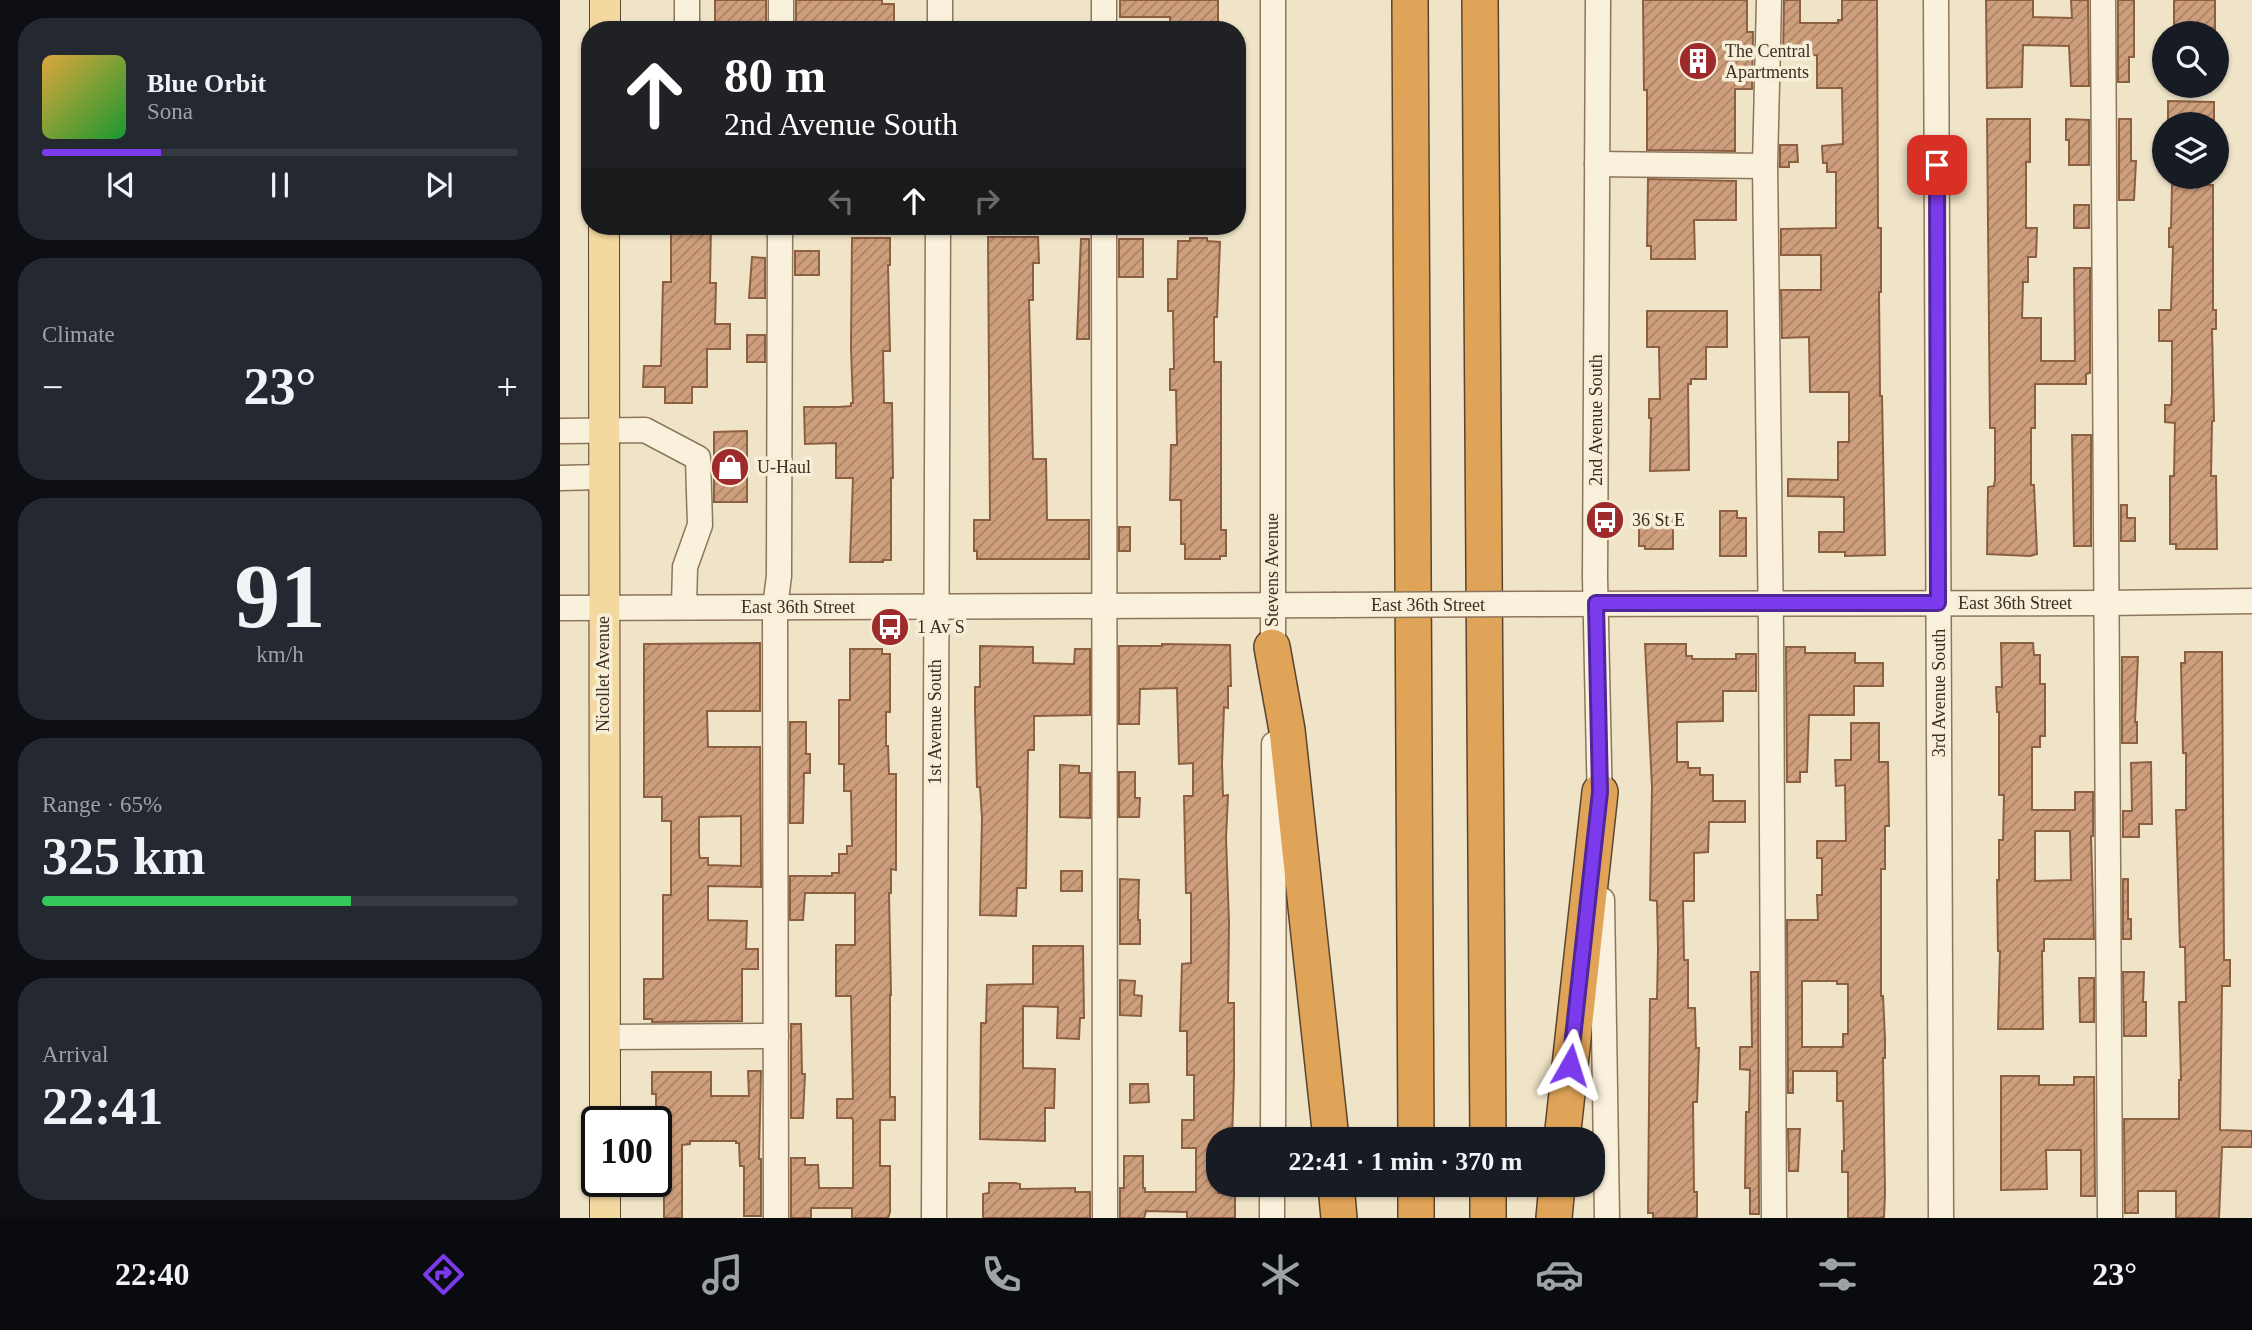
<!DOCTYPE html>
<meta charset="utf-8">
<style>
:root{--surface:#171b24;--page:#242831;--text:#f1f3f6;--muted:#9ea1a6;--line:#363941;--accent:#7c3aed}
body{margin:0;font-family:"Times New Roman",serif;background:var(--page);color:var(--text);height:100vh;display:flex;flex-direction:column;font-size:26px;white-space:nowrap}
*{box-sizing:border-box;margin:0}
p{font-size:23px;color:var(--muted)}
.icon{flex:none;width:38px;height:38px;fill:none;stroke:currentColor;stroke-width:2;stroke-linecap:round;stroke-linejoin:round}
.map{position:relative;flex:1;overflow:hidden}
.sheet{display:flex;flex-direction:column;gap:18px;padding:18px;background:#0d0f14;width:560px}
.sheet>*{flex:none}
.banner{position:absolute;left:21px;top:21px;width:665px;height:214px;border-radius:28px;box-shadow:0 2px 5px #0004;background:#202124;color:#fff;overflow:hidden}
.fabs{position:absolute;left:1592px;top:21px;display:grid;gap:14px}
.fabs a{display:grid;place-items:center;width:77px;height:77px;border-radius:50%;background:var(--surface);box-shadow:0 2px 5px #0004;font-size:35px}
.speed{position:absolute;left:21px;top:1106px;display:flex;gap:14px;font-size:35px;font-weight:700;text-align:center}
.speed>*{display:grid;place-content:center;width:91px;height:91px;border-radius:50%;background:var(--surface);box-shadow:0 2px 5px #0004;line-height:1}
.speed .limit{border:4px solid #111;border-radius:10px;background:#fff;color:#111}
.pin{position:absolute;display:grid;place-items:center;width:60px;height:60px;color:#fff;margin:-30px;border-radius:14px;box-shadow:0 4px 10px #0006}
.me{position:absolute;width:77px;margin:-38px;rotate:6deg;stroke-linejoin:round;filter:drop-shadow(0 0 5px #0008)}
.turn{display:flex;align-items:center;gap:24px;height:147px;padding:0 28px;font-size:32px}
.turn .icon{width:91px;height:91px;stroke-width:2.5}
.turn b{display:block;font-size:49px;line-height:60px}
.lanes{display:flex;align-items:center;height:66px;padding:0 28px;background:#0003;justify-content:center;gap:35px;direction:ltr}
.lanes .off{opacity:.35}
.big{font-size:52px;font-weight:700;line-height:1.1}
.sheet .tile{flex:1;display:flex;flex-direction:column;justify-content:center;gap:10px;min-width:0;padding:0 24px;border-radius:28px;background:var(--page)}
.sheet .dial{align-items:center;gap:0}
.dial b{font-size:91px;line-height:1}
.song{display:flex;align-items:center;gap:21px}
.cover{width:84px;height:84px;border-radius:10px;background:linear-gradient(135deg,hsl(40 70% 55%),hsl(130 70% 35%))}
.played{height:7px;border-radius:4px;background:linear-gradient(90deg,var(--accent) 25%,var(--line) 25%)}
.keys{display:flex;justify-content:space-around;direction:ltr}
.heat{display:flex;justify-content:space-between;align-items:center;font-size:38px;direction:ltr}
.charge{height:10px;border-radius:5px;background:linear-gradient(90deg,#34c759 65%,var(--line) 0)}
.trip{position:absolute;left:646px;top:1127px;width:399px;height:70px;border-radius:28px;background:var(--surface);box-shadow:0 2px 5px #0004;font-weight:700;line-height:70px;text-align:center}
.menu{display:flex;height:112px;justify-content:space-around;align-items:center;background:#090b0e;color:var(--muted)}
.menu .icon{width:49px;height:49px}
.menu .current{color:var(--accent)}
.menu b{font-size:32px;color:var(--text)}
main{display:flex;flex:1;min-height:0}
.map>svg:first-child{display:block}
</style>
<main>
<section class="sheet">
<div class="tile">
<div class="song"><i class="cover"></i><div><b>Blue Orbit</b><p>Sona</p></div></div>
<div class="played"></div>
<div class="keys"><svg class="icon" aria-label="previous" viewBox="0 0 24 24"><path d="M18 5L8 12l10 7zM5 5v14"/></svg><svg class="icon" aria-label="pause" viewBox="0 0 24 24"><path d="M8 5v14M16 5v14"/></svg><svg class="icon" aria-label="next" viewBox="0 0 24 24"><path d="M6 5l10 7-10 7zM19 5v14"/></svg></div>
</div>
<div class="tile"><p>Climate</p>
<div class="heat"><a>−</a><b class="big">23°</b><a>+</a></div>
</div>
<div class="tile dial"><b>91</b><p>km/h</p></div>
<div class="tile"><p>Range · 65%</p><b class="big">325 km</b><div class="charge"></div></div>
<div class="tile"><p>Arrival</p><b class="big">22:41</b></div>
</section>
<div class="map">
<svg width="1692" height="1218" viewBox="0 0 1692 1218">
<defs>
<pattern id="building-hatch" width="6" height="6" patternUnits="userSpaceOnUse" patternTransform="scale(1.75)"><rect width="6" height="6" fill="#cf9f7d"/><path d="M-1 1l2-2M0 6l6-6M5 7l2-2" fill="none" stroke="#a98266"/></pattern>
</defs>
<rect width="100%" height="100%" fill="#f0e4c8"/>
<g fill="url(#building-hatch)" stroke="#8d5f41" stroke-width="2" fill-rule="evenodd">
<path d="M155,0H206V25H204V30H155Z"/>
<path d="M236,0H322V4H334V22H328V30H297V22L236,25Z"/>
<path d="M560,0H658V30H610V17H560Z"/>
<path d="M1083,0H1187V32H1193L1192,89H1175V151L1087,150V90H1084Z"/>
<path d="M1224,0H1240V23H1278V20H1282V0H1317L1318,228H1321V292H1319L1320,396H1322L1325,555L1285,556V552H1259V532H1284V497L1228,496V479L1278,480V442H1289V392H1250L1249,337L1222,338L1221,290H1261V255H1221V229L1276,228V172H1267V163H1263L1262,146L1283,144L1282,88H1257V55L1223,57Z"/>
<path d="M1426,0H1473V17L1512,18L1511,0H1528L1529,86H1511L1509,46L1463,45L1462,87L1427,88Z"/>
<path d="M1558,0H1574V57H1569V82H1558Z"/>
<rect x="1614" y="0" width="41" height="33"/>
<path d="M1608,101L1654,102V124H1608Z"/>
<path d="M1427,119H1470V162H1466V228H1477L1476,257H1468V282H1463L1462,318H1481V361H1515L1514,268H1530V373L1526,374V384H1475V428H1471V485H1474L1477,554L1470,556L1427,554L1428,487L1434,486L1435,480V428H1430Z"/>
<path d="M1506,119L1529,120V165H1509V140H1506Z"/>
<path d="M1559,119H1571V161H1576L1574,200H1559Z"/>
<path d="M1220,145H1237L1238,162H1229V167H1220Z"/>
<path d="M1088,179L1176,181V220H1134L1135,259H1091V246H1087Z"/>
<path d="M1612,185H1653V310H1656V329H1652L1654,421H1652L1651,476H1656L1657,549H1616V544H1610V476H1614L1615,423L1605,422V405H1611L1612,394V341H1599V310H1611L1613,247H1609V228H1611Z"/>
<rect x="1514" y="205" width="15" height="23"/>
<path d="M111,226H151L150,283H156L155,324H170V349H147V387H132V403H105V387H83L84,366H101L103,282H111Z"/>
<path d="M428,237H478L479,263H473V300H469L473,459H486L487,520H529V559H417V551H414V520H430Z"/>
<path d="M292,238H330V265H328L330,351H323L324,403H332L333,478H331V560H323V562H290L293,478H276V443L245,444L244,407H279L291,406V403H293L291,348Z"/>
<path d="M630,238H647V241L660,242L657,317H654V362H661V530H666V556H660V559H625V544H621V500H610L611,445H617L616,390H610V369H614L613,311H608V279H617L618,241H630Z"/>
<path d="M521,239H529V339H517Z"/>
<rect x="559" y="239" width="24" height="38"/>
<rect x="235" y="251" width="24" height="24"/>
<path d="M192,257L205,258V298H189Z"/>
<path d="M1087,311H1167V347H1146V379H1131V384H1128L1129,470L1090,471L1091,418H1089V399H1100L1099,347H1087Z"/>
<rect x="187" y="335" width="18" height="27"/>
<path d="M187,431V502H154V432Z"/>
<path d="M1512,435H1531V546H1514Z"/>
<path d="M1561,505H1567V518H1575V541H1561Z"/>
<path d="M1160,511H1177V518H1186V556H1160Z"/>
<path d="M1086,515H1113V549H1085V546H1079V519H1086Z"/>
<rect x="559" y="527" width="11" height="24"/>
<path d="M200,643V711H147L148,747H200L201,887L148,886V920L187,921L186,949H198V969H182V1021L92,1022V1019H84V979H103V895H111V821H102V797H84V644ZM181,816V866L148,865V858H140L139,853V817Z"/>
<path d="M1441,643H1473L1474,655H1480V684H1485V736H1480V747H1472V810H1515V792H1533V836H1531L1534,939H1484V951H1482L1483,1029H1438L1440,951H1438L1437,880H1439V840H1443L1444,795H1439V712H1437L1436,687H1442ZM1475,831H1510L1511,880L1475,881Z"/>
<path d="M602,644L670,645L671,686H668V708L664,707L662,763L663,796L668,795L666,838L669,922L668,1003H674V1075L672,1139H658V1193H675V1218H627V1212L586,1211L584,1218H560V1188H564V1156H583V1188H585V1192H636V1148H622V1120H634V1075H627V1031H620L622,964L631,963V893H626L624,796H633V763L619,764L617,688L580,689L579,724H559V646H602Z"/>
<path d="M1085,644H1126V656H1132V659H1176V654H1196V691H1163V721L1117,722V762H1128V768H1140V775H1153V801H1185V822H1149L1148,852L1134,853V901H1123L1124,960H1128V1008H1135L1136,1048H1139L1137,1102H1133L1134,1192H1137V1218H1093V1213H1088L1090,999H1097L1098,950L1097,901L1090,900L1092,787Z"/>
<path d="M420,646L473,647V663L514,664L515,649H530V715L474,716V750H468L466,888H457L456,916L420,915L422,818L420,787H417L415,710V687H420Z"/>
<path d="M1226,647H1245V653H1295V663H1323V686H1294V715H1249L1247,772H1240V782H1227Z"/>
<path d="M290,649H322V654H330V712H326V746H328L329,774H336V870L331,869V893H329L331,995H330V1097H335V1120H320V1166H330V1212L328,1218H292V1208H251V1218H231V1158H245V1165H258L259,1188H293V1120L292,1118H277V1099H293L291,996H276V945H295V893H245L243,920H230V876H272V873H279V854H287V846H292L291,791H284V764H279V700H290Z"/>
<path d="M1625,652H1662L1664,960H1670V986H1662L1660,1130L1692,1131V1147H1662L1659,1218H1616V1191H1578V1213H1565L1564,1119H1619V1080H1621L1619,1002H1626L1625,947H1620L1616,810H1626V753H1623L1621,663H1625Z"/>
<path d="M1562,657H1578L1575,722H1577V743H1562Z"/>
<path d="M230,722H246V754H250V773H244L243,823H230Z"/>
<path d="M1291,723H1319V762H1328L1329,826H1325V869H1321V996H1323L1325,1039V1058H1323L1325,1193L1324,1217L1319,1218H1288V1172H1282V1151H1284L1283,1101H1277V1071H1233V1093H1228L1227,920H1258L1257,895H1262V858H1257V841H1286L1285,785L1276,786L1275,760H1291ZM1242,981H1277V984H1288V1034H1283V1047H1242Z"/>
<path d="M1591,762L1592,824H1579V837H1563V811H1572L1571,763Z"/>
<path d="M500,765L519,766V773H530V818L500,817Z"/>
<path d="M559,772H575V798H580L579,817H559Z"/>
<rect x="501" y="871" width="21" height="20"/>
<path d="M560,879L579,880L578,920H580V944H560Z"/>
<path d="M1563,879H1568V919H1571V939H1563Z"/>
<path d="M473,946H523L524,1018H520L519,1039L497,1038L498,1007L463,1006V1068L495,1069L494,1108H485V1141L420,1139L421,1023H426L427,985L473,984Z"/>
<path d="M1191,972H1198L1199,1214H1190V1188H1185L1186,1112H1189L1190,1070L1180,1069V1047H1192Z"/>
<path d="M1563,972H1584L1583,1002H1586V1036H1564Z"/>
<path d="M1519,978H1534V1022H1520Z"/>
<path d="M560,980L575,981L574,995L582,996L581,1016L560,1015Z"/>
<path d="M231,1024H241L242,1074H245L243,1118H231Z"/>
<path d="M188,1071H201L199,1159H201V1216H184V1166H180L179,1143H176V1141H130V1144L122,1145V1218H104V1167H96V1094H92V1072H151V1096H189Z"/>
<path d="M1441,1076H1479V1085H1514V1077H1534L1535,1196H1521V1150H1486L1487,1189L1441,1190Z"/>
<path d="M570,1084H588L589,1102L570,1103Z"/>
<path d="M1228,1129H1240L1238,1171H1229Z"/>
<path d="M429,1183H455L460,1184V1189L515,1188V1192H530V1218H423V1194L429,1193Z"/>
</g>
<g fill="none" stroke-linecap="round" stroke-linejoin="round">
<g stroke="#8d765c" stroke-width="27">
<g id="minor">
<path d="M127,0V30"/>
<path d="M1038,0L1035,577L1040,808"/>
<path d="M1209,0L1205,166L1211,633L1214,1218"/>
<path d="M1376,0L1381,1218"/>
<path d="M1543,0L1550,1218"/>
<path d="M221,30V0"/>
<path d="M380,30V0"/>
<path d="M544,30V0"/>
<path d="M1037,164L1205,166"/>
<path d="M544,226L545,1218"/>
<path d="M2,431L85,430L138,458L140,525L125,567L124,607"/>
<path d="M0,478L43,477"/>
<path d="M980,604L1547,603L1692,601"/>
<path d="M0,608L773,605"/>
<path d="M713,663V0"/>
<path d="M1042,900L1047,1218"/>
<path d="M46,1037L216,1036"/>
<path d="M713,1139L714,744"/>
<path d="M216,1218L215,607L219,576L220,226"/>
<path d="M374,1218L378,226"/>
<path d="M712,1218V1185"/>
</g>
</g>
<g stroke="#5b4430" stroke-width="32">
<g id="major">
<path d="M45,30V0"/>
<path d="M44,226L45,1122"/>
<path d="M45,1218V1181"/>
</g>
</g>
<g stroke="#5b4430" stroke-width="38">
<g id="highway">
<path d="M850,0L856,1139"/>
<path d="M920,0L928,1139"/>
<path d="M712,647L727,730L771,1139"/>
<path d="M1002,1139L1040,792"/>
<path d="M776,1185L779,1218"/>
<path d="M856,1185V1218"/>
<path d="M928,1185V1218"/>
<path d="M994,1218L997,1185"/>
</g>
</g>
<use href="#minor" stroke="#faf1dc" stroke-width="24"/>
<use href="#major" stroke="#f3d9a0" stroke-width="30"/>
<use href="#highway" stroke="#e0a458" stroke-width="35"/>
<g stroke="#8d765c" stroke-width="27" stroke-linecap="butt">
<path id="minor-bridge" d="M773,605L980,604"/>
</g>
<use href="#minor-bridge" stroke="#faf1dc" stroke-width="24"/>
</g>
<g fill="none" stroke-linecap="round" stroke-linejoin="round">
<g stroke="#51269a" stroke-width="18">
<path id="route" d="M1010,1065L1040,792L1036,603H1378L1377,165"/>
</g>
<use href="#route" stroke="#7c3aed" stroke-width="12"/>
</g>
<defs>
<g id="building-disc" transform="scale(2.0125)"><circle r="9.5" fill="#9e2a2b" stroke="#f7eed8"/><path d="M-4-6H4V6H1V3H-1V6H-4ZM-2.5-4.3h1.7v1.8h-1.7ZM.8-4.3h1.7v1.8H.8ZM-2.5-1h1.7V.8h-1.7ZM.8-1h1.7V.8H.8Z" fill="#fff"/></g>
<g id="shop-disc" transform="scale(2.0125)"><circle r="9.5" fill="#9e2a2b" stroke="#f7eed8"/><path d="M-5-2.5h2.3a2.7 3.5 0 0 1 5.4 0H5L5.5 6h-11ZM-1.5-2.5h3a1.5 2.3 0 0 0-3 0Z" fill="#fff"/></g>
<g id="bus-disc" transform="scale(2.0125)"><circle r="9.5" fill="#9e2a2b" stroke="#f7eed8"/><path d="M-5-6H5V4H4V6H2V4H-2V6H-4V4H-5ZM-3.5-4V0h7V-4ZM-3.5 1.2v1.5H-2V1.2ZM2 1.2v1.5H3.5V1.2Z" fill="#fff"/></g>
</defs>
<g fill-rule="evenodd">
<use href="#building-disc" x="1138" y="61"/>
<use href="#shop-disc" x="170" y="467"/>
<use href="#bus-disc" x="1045" y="520"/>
<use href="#bus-disc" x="330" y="627"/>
</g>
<g text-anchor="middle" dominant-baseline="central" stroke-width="7" stroke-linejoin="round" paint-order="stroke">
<g font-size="18" fill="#3d2e20" stroke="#f7eed8" text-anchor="start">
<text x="1165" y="51">The Central<tspan x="1165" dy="21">Apartments</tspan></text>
<text x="197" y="467">U-Haul</text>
<text x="1072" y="520">36 St E</text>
<text x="357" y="627">1 Av S</text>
</g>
<g font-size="18" fill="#3d2e20" stroke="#f7eed8">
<text transform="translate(1036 420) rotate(-90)">2nd Avenue South</text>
<text transform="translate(712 570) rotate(-90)">Stevens Avenue</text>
<text x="1455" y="603">East 36th Street</text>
<text x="868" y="605">East 36th Street</text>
<text x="238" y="607">East 36th Street</text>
<text transform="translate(43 674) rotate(-90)">Nicollet Avenue</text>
<text transform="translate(1379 693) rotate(-90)">3rd Avenue South</text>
<text transform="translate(375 722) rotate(-90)">1st Avenue South</text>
</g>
</g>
</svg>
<div class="fabs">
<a><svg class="icon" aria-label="search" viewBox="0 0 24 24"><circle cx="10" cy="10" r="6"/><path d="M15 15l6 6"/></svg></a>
<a><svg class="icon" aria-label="layers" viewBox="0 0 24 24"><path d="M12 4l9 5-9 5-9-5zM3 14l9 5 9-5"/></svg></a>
</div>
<div class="speed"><div class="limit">100</div></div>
<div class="pin" style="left:1377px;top:165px;background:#d93025"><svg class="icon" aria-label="arrive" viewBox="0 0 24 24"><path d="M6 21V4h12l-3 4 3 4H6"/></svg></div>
<svg class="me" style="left:1010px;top:1065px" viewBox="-20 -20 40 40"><path d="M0-17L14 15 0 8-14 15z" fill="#7c3aed" stroke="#fff" stroke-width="4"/></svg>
<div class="trip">22:41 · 1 min · 370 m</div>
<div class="banner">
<div class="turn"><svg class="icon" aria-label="ahead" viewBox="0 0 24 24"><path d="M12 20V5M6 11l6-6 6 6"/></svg><div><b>80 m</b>2nd Avenue South</div></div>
<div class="lanes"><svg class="icon off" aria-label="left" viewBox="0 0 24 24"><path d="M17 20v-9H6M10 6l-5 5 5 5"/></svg><svg class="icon" aria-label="ahead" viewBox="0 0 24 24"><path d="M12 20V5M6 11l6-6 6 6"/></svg><svg class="icon off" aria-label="right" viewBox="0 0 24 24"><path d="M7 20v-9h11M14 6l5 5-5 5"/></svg></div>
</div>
</div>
</main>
<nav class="menu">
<b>22:40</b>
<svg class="icon current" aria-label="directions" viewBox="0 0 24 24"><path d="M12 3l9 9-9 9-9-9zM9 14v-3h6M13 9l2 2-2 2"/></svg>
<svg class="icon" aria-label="music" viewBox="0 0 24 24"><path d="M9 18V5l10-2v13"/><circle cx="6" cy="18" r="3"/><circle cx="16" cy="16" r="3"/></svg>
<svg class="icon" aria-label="phone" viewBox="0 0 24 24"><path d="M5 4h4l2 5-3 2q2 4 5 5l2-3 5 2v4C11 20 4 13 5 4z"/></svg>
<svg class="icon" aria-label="climate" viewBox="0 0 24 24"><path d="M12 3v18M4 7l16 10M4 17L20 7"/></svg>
<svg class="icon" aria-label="car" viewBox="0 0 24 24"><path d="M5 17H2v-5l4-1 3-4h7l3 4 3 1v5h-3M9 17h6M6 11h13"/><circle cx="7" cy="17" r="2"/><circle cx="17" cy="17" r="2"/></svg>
<svg class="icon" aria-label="filters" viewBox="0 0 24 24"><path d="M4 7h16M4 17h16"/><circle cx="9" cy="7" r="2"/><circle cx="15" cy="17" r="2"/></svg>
<b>23°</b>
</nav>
